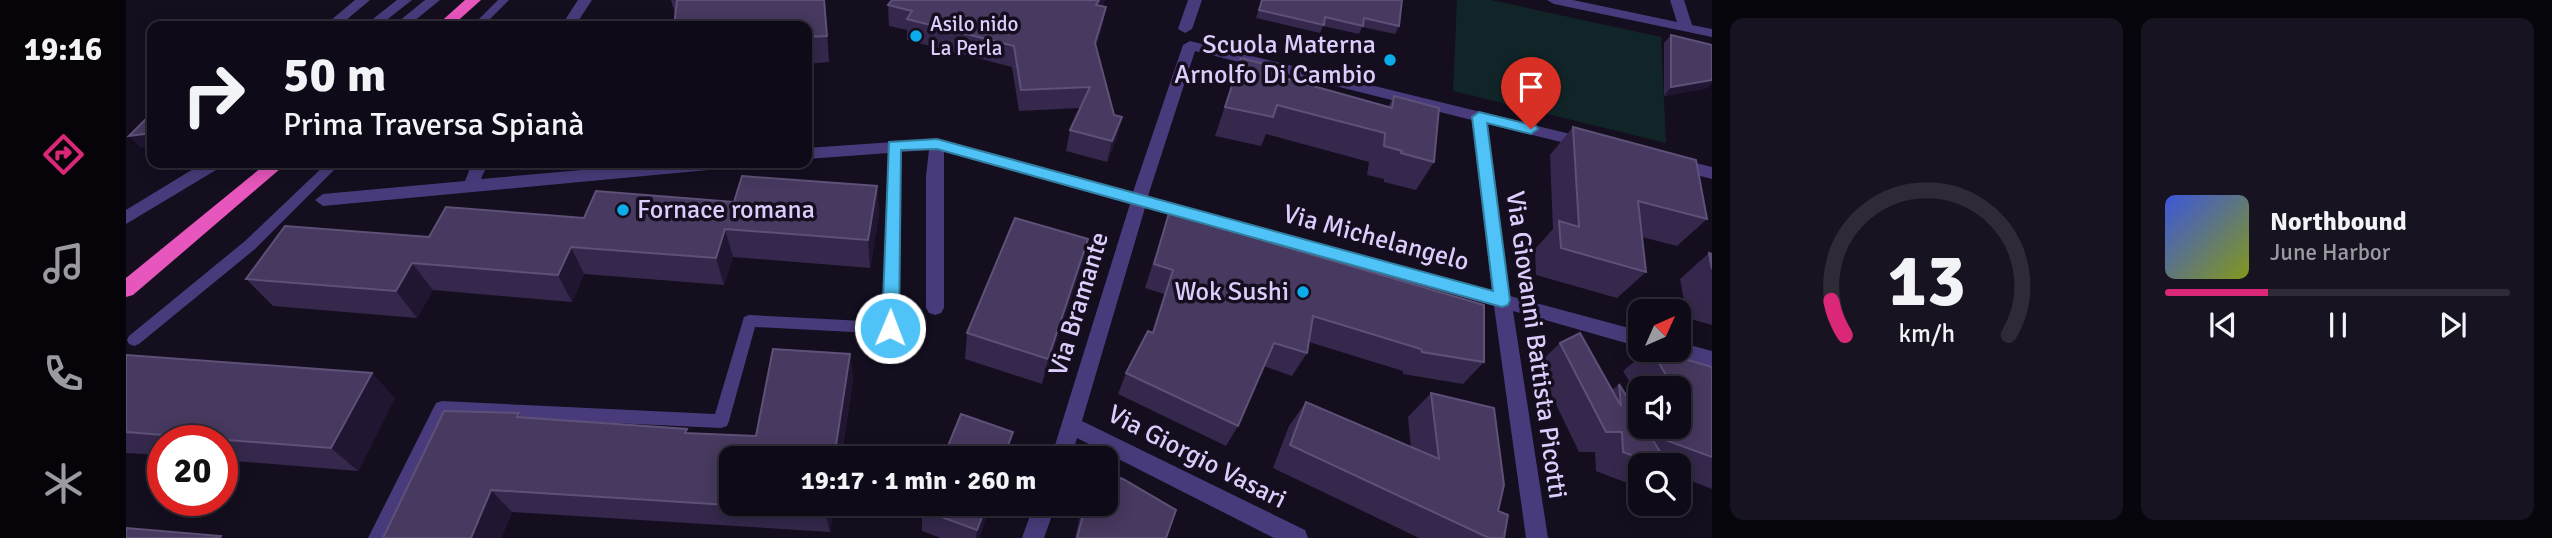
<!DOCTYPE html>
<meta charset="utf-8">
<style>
:root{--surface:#0f0a17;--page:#181320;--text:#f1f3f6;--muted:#9b9aa1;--line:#2f2b36;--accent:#db2777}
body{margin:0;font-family:Signika,sans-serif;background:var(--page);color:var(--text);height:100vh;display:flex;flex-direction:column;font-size:26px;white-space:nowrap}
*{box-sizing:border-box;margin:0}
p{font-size:23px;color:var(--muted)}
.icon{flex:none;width:38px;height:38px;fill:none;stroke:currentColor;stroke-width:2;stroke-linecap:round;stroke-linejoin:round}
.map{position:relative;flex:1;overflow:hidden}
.drawer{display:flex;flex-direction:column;gap:18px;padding:18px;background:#08060d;width:840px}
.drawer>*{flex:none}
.hud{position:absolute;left:21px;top:21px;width:665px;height:147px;border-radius:14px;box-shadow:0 4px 18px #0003,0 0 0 2px var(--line);background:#0f0a17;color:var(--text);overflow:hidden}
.needle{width:46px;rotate:45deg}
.controls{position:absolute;left:1502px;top:299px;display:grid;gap:14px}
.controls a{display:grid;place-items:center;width:63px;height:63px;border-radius:14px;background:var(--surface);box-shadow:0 4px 18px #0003,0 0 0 2px var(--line);font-size:35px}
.speed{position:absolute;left:21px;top:425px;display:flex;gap:14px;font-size:35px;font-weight:700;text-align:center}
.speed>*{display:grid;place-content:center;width:91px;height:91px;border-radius:50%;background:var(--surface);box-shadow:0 4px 18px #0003,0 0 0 2px var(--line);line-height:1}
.speed .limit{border:10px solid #d22;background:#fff;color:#111}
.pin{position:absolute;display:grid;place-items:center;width:60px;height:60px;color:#fff;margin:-72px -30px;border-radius:50% 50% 50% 0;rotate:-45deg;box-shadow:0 0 7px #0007}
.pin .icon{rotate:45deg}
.me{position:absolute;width:77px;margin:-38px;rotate:1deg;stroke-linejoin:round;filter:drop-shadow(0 0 5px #0008)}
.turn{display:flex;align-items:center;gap:24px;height:147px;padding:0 21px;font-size:32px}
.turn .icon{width:91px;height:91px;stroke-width:2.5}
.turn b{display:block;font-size:49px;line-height:60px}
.drawer .card{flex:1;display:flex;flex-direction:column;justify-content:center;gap:10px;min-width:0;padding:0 24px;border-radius:14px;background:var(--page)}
.drawer .dial{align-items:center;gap:0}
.dial svg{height:182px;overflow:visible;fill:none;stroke:var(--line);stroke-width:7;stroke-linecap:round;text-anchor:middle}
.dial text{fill:var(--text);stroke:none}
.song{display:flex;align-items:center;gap:21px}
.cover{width:84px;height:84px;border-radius:10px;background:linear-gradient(135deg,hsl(230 70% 55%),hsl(70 70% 35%))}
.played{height:7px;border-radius:4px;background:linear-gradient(90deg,var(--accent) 30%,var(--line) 30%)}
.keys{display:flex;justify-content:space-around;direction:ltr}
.drawer .tiles{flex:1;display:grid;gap:18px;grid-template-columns:repeat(2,1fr)}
.trip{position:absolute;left:593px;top:446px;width:399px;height:70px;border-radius:14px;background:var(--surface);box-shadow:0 4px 18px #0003,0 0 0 2px var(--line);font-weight:700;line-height:70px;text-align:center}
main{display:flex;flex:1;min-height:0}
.tabs{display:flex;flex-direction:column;width:126px;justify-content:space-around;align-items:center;background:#060409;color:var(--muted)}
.tabs .icon{width:49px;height:49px}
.tabs .selected{color:var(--accent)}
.tabs b{font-size:32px;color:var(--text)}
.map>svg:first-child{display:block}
</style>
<main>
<nav class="tabs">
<b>19:16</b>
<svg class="icon selected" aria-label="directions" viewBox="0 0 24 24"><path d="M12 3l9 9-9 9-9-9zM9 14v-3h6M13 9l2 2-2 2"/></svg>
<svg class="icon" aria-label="music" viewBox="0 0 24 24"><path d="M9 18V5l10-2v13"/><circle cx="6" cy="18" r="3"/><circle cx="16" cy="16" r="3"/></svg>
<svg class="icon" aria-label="phone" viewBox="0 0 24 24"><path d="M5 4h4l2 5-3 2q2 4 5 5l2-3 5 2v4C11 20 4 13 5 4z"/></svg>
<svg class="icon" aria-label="climate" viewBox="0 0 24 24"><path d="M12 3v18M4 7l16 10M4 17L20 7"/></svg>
</nav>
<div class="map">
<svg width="1586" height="538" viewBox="0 0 1586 538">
<rect width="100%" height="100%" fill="#140e1f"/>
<path fill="#112528" d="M1331,0H1365L1535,37L1540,143L1327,91Z"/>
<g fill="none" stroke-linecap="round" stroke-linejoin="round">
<g fill="#493b7b" fill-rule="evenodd">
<path d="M372,0H383L357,26H346Z"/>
<path d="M768,142L774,146L771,328L769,332L764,334L629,327L603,421L601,426L595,428L320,415L260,538H242L310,403L316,401L589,414L618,317L623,315L757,322L762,146Z"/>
<path d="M201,163H215L129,249L13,344L8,346L3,344L1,340L3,336L119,241Z"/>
</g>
<path fill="#493b7b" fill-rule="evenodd" d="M1062,0H1076L1066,29L1059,33L1052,29Z"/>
<g fill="#493b7b" fill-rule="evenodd">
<path d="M229,0H244L213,26H198Z"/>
<path d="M452,0H466L449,26H435Z"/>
<path d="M1421,0H1447L1551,22L1544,0H1558L1566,25L1586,29V37L1428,4Z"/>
<path d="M1064,41L1465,139L1468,143L1465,147L1460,148L1361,124L1384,296L1514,331V347L1387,311L1422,538H1400L1368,306L1019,208L956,421L1179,530L1182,538H1148L951,438L945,458H925L1004,204L818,151V308L815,313L809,315L803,313L800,308V176L803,150L681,159V148L811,139L1007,192L1057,45ZM1069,51L1346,120L1366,291L1022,196Z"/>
<path d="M1549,158L1586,167V179L1543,168L1541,164L1543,160Z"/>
<path d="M346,163H362L355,179L535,163H601L593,169L197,206L189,200L197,194L339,181Z"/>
<path d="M1552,342L1586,351V367L1545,356L1543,350H1552Z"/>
<path d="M908,504H930L918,538H896Z"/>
</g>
<g fill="#493b7b" fill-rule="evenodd">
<path d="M271,0H286L253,26H238Z"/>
<path d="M299,0H314L282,26H267Z"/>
<path d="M77,163H97L95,167L0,224V210Z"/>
</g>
<g fill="#e756bc" fill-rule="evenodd">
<path d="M339,0H355L326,26H310Z"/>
<path d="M141,163H161L7,295L0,297V278Z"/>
</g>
</g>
<g fill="#35284c">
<path d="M545,0H699L703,62L681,64V26L549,14Z"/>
<path d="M766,0H979L976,6L980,7L976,28L970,46L991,138L981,162L940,151L944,130L954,108L893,111L886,67L781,40V30L763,26L762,5Z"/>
<path d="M1136,0H1276L1273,26L1269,34L1236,27L1233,34L1197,26L1194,33L1130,18Z"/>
<path d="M1545,35L1586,45V83L1581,88L1538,96V43Z"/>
<path d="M1115,58L1155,77L1262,107L1268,96L1308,162L1290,190L1258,182V179L1241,175L1243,162L1140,134L1135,146L1089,136Z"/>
<path d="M1447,127L1581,219L1551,246L1516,237L1520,272L1491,298L1410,275L1409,249L1427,229L1424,155Z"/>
<path d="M751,186L753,214L744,268L607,257L598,285L458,274L446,302L307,290L291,318L147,306L120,279L303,237L458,218Z"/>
<path d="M1043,213L1358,362L1337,384L1277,374V371L1183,342L1181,353L1166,376L1138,366L1112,426L1100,446L992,394L1000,373L1026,333L1038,294L1019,288Z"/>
<path d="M962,239L956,266L916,384L839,359L841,333Z"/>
<path d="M1583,253L1586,254V325L1561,318L1554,279Z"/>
<path d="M1434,343L1486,390L1493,384L1511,413L1552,427V388H1514V399L1497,371L1522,350H1528L1586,367V489L1552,476V466H1514V488L1470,471L1469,452H1453L1411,365Z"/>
<path d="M724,354L727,380L704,532L386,512L375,538H257L393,413L396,418L563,433L630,436Z"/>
<path d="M0,355L269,398L232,471L96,460V441H37V455L0,453Z"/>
<path d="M1305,393L1378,538H1293L1147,468L1163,426L1180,402L1285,447L1282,417Z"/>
<path d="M799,504H865L853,538H815L796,531V510Z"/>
<path d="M957,504H980L1040,538H949Z"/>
</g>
<g fill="#201632">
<path d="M973,0H979L966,26L970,5Z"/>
<path d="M980,7L976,28L965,64L969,43Z"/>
<path d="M1586,80V83L1581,88L1538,96L1545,87Z"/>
<path d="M996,117L991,138L981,162L986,141Z"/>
<path d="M26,133V146L15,148L3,136Z"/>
<path d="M751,186L753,214L744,268L742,240Z"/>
<path d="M599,229L607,257L598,285L590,258Z"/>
<path d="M962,239L956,266L916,384L922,359Z"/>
<path d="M445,247L458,274L446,302L432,275Z"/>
<path d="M286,263L307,290L291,318L270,291Z"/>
<path d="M724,354L727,380L715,458H708Z"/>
<path d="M246,373L269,398L232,471L205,448Z"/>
<path d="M887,432L882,458H877Z"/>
<path d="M365,490L386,512L375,538H345Z"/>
<path d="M701,504H708L704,532L699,511Z"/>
<path d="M861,504H865L853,538H850L851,530Z"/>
</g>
<g fill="#47395f" stroke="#5e5178" stroke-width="2">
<path d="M551,0H698L701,36L681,37V26H548Z"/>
<path d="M766,0H973L970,5L980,7L969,43L988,115L996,117L986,141L944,130L964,87L895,90L888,46L781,19L786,11L762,5Z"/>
<path d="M1136,0H1276L1273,26L1238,18L1237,26L1199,17L1198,25L1133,10Z"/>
<path d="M1545,35L1586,45V80L1545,87Z"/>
<path d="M1115,58L1157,69L1155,77L1266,108L1268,96L1313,108L1308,162L1275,153L1276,151L1258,146L1259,133L1151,105L1147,117L1099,107Z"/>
<path d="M26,113V133L3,136Z"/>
<path d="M1447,127L1570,160L1581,219L1512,201L1520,272L1435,248L1433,221L1453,227Z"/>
<path d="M616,176L751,186L742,240L599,229L590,258L445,247L432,275L286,263L270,291L120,279L159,226L303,237L320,207L458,218L470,191L608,202Z"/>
<path d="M1043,213L1358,305V362L1296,352L1295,349L1187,316L1181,353L1148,343L1112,426L1000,373L1022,331L1027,333L1047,270L1028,264Z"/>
<path d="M889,218L962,239L922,359L841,333Z"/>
<path d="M1583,253L1586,254V269Z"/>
<path d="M1454,333L1495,406L1493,384L1511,413H1514V427H1552V412H1562L1552,395V388H1548L1525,350H1528L1586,367V457L1523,434L1543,466H1534L1497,452L1496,432H1480L1434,343Z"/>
<path d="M647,349L724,354L708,458H606V504H701L699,511L365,490L345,538H257L318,411L393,413L391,417L561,429L559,433L630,436Z"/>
<path d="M0,355L246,373L205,448L0,432Z"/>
<path d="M1305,393L1368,408L1378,485L1372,511L1382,515L1378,538H1363L1164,445L1180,402L1313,459Z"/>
<path d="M835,414L887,432L877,458H817Z"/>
<path d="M980,473L997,479L1050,510L1040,538H951L960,504H980Z"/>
<path d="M799,504H861L851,530L796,510Z"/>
<path d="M0,528L95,536L94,538H0Z"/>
</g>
<path fill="#4fc3f7" stroke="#337fa1" stroke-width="2" d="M1353,112L1410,126L1412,129L1405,134L1361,123L1384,300L1382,305L1376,307L811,149L775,150L773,328L770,333H758L756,328L763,142L811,139L1367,291L1346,117Z"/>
<g fill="#0cacea" stroke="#140e1f" stroke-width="2.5">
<circle cx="790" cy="36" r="7"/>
<circle cx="1264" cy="60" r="7"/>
<circle cx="497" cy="210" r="7"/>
<circle cx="1177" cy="292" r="7"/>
</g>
<g text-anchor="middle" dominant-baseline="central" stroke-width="7" stroke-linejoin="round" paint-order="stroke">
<g font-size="21" fill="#dccefc" stroke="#140e1f" text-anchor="start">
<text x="804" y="24">Asilo nido<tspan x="804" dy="24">La Perla</tspan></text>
</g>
<g font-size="26" fill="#dccefc" stroke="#140e1f" text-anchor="end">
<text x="1250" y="45">Scuola Materna<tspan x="1250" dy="30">Arnolfo Di Cambio</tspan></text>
<text x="511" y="210" text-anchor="start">Fornace romana</text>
<text x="1163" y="292">Wok Sushi</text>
</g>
<g font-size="26" fill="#dccefc" stroke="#140e1f">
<text transform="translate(1250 238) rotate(15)">Via Michelangelo</text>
<text transform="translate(953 304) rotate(-73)">Via Bramante</text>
<text transform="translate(1410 345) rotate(82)">Via Giovanni Battista Picotti</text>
<text transform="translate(1071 457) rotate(27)">Via Giorgio Vasari</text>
</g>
</g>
</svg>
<div class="controls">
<a><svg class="needle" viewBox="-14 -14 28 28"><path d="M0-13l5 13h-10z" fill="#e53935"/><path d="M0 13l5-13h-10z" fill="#9b9aa1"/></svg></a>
<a><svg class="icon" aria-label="sound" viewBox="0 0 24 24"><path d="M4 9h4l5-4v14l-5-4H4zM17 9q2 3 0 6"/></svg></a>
<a><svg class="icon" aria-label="search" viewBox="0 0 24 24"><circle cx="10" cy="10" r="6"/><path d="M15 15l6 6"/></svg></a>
</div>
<div class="speed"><div class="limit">20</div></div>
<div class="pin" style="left:1405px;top:129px;background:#d93025"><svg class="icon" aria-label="arrive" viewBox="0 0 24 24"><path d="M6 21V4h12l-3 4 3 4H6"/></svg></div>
<svg class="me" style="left:764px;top:328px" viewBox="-20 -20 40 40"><circle r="17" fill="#4fc3f7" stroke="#fff" stroke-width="3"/><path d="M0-11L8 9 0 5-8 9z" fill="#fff"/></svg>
<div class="trip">19:17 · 1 min · 260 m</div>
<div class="hud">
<div class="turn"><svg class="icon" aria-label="right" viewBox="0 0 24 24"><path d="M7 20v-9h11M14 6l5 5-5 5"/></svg><div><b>50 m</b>Prima Traversa Spianà</div></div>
</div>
</div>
<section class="drawer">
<div class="tiles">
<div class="card dial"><svg viewBox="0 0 100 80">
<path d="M14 69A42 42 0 1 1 86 69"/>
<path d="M14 69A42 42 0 0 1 8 54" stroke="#db2777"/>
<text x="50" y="56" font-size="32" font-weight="700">13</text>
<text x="50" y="72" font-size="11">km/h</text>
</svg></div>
<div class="card">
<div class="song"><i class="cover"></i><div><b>Northbound</b><p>June Harbor</p></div></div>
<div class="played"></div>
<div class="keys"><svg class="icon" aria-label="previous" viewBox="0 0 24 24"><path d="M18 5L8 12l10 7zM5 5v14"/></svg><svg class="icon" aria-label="pause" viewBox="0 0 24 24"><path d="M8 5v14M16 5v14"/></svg><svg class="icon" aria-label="next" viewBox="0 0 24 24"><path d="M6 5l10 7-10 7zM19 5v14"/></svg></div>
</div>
</div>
</section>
</main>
